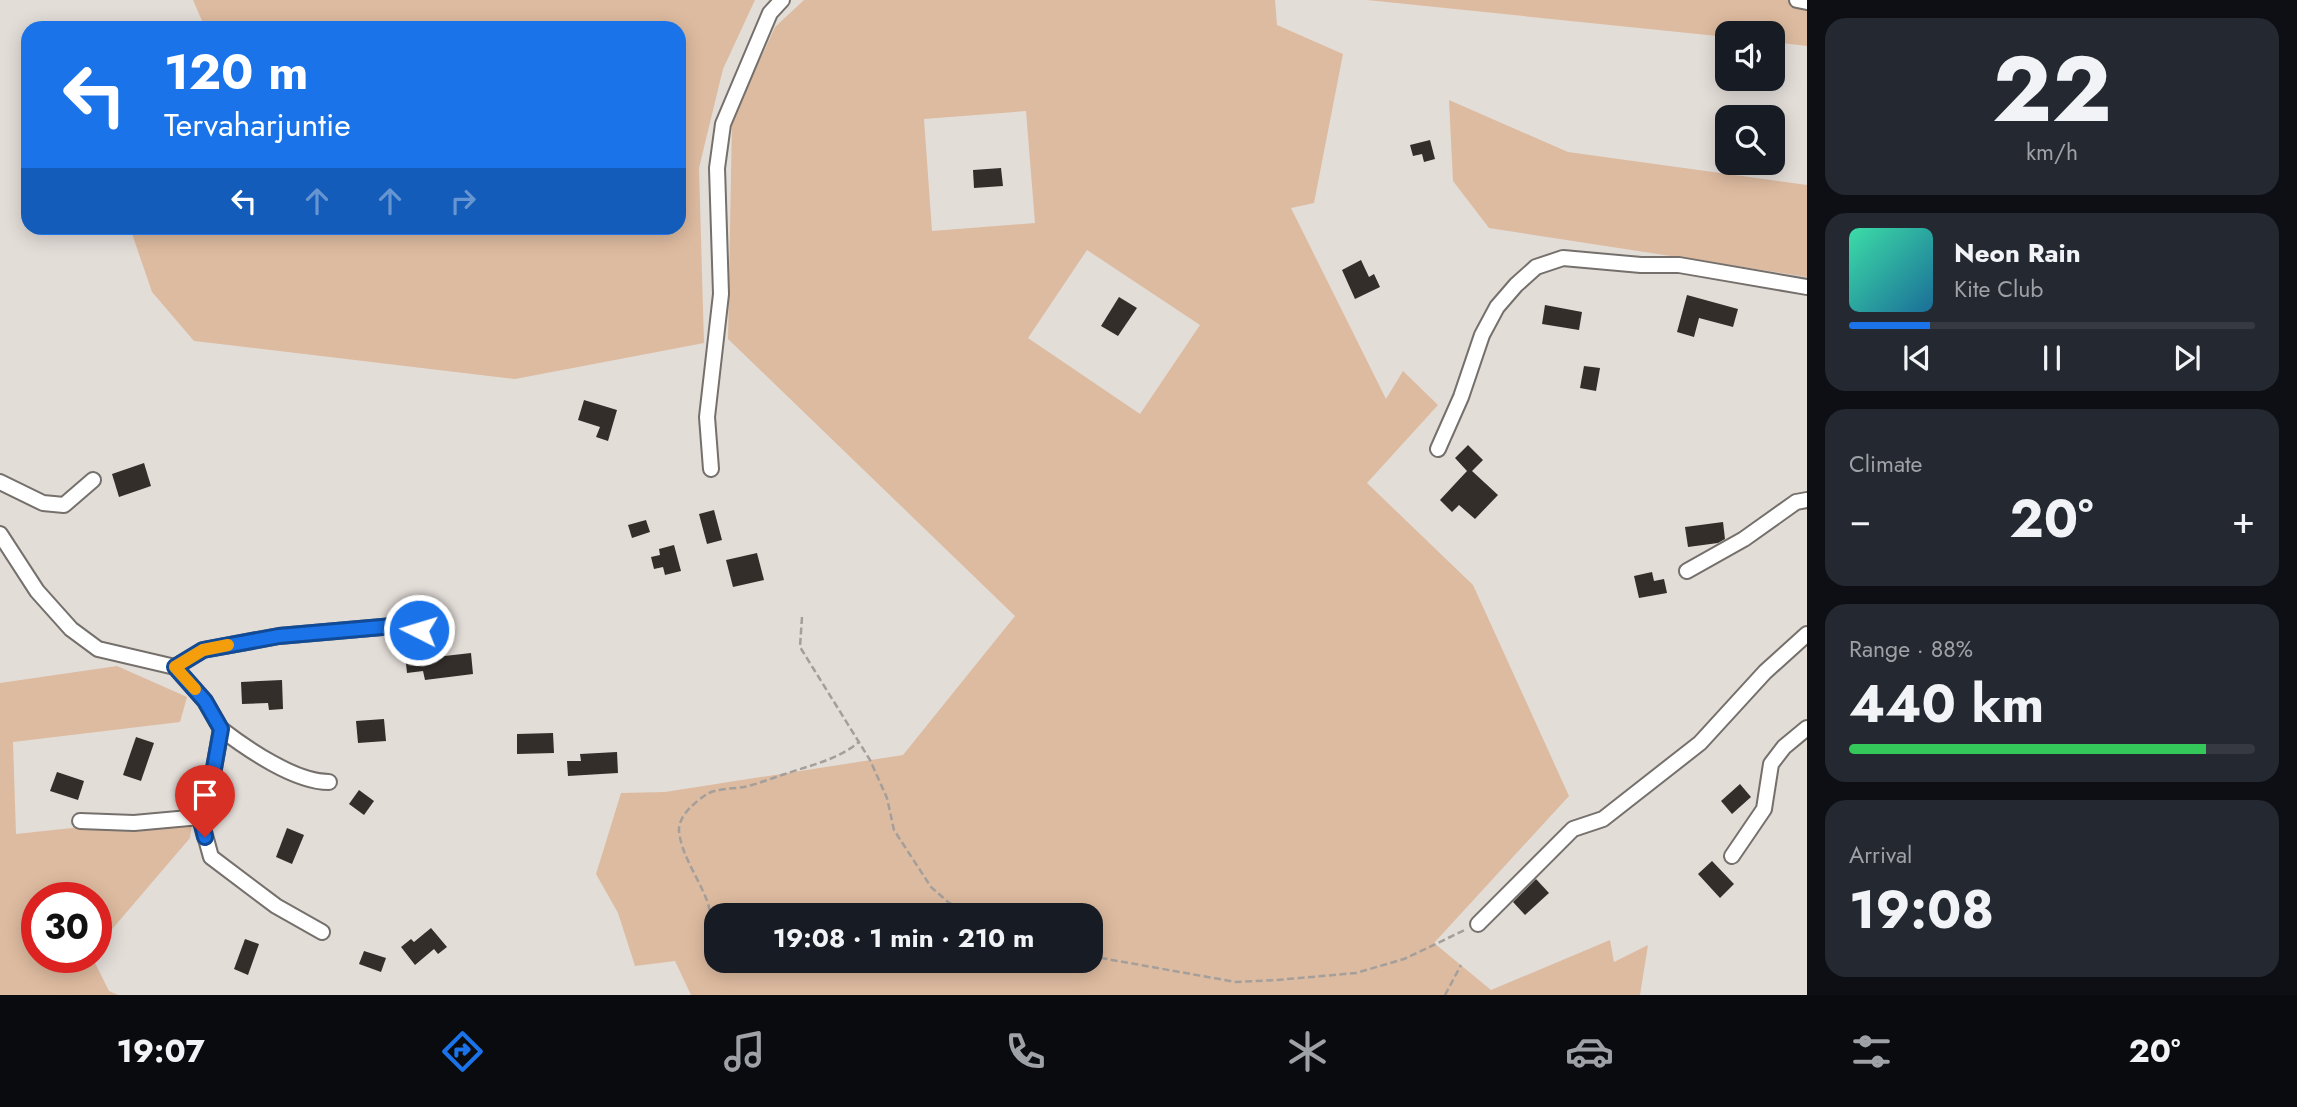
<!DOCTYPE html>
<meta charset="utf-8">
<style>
:root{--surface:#171b24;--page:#242831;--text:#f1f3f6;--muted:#9ea1a6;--line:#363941;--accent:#1a73e8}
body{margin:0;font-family:Jost,sans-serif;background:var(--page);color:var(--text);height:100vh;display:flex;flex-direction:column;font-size:26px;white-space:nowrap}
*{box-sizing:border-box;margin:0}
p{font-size:23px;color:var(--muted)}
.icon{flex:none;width:38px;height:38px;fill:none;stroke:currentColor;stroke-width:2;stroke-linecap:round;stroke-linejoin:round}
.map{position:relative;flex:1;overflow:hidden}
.side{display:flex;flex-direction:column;gap:18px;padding:18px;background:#0d0f14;width:490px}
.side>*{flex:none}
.hud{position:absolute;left:21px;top:21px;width:665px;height:214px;border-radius:21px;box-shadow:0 4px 18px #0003;background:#1a73e8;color:#fff;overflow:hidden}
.buttons{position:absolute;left:1715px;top:21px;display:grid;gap:14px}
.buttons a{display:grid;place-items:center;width:70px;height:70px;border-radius:14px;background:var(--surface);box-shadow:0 4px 18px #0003;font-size:35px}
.speed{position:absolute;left:21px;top:882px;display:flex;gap:14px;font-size:35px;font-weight:700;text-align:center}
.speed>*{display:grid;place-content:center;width:91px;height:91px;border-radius:50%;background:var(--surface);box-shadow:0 4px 18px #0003;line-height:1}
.speed .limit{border:10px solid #d22;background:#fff;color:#111}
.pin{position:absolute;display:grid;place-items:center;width:60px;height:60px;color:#fff;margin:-72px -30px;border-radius:50% 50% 50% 0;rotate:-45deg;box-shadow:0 0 7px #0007}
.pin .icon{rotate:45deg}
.me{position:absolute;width:77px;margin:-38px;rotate:275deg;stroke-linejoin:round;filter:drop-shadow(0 0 5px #0008)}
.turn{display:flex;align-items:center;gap:24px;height:147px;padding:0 28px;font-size:32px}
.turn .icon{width:91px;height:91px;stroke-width:2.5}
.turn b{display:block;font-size:49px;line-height:60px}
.lanes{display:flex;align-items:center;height:66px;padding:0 28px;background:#0003;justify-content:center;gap:35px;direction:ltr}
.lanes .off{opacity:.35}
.big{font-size:52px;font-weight:700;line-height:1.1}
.side .card{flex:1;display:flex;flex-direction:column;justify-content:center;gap:10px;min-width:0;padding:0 24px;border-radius:21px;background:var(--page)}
.side .dial{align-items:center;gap:0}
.dial b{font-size:91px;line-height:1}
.song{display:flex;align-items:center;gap:21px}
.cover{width:84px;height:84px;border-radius:10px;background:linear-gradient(135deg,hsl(160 70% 55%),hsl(200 70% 35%))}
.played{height:7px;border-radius:4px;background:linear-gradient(90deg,var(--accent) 20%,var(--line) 20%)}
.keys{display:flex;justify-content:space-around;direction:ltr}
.heat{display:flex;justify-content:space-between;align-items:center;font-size:38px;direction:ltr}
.charge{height:10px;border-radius:5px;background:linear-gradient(90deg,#34c759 88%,var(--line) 0)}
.trip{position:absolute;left:704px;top:903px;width:399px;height:70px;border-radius:21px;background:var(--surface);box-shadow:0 4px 18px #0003;font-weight:700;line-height:70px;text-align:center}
.dock{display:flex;height:112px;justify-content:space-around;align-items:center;background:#090b0e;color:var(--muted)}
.dock .icon{width:49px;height:49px}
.dock .active{color:var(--accent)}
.dock b{font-size:32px;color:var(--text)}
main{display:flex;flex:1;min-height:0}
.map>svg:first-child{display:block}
</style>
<main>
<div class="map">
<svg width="1807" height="995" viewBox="0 0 1807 995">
<rect width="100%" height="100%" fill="#e3ddd8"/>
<g fill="#ddbba0" fill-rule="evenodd">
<path d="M193,0H755L723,69L699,168L704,343L515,379L194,341L152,292L130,228H679V28H205Z"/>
<path d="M804,0H1275L1277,25L1343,54L1314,203L1291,208L1386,399L1403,371L1438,405L1367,483L1473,585L1569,796L1434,943L1491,990L1610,940L1614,962L1648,945L1640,995H691L675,961L635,966L618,913L596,874L621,793L665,792L903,755L1015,616L728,339L732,121L775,27ZM1026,111L1035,223L932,231L924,119ZM1087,250L1200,325L1140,414L1028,338ZM1090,915V961H716V915Z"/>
<path d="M1367,0H1807V46L1773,42V33H1727V37Z"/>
<path d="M1449,100L1568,152L1807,185V277L1489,228L1453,181Z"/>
<path d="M117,666L187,697L180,722L13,742L16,834L193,815L190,838L96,948V898H37V957H92L109,991L118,995H0V683Z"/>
</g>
<g fill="#332e2a">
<path d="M1430,140L1435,159L1424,162L1422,154L1413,156L1410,145Z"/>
<path d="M1001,168L1003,186L974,188L973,170Z"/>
<path d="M1361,260L1369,277L1374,274L1380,287L1355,299L1342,270Z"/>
<path d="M1687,295L1738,309L1733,327L1699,318L1694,337L1677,332Z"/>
<path d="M1119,297L1137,308L1118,336L1101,326Z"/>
<path d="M1545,305L1582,312L1579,330L1542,324Z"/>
<path d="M1584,366L1600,368L1596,391L1580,388Z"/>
<path d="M584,400L617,410L608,441L596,437L600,427L578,420Z"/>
<path d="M1468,445L1483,460L1472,471L1498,495L1475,519L1459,505L1452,512L1440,500L1467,471L1455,458Z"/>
<path d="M144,463L151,486L119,497L112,474Z"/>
<path d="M714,510L722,540L707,544L699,514Z"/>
<path d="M646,520L650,532L632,538L628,525Z"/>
<path d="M1723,522L1725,539L1718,543L1688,547L1685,527Z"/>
<path d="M674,545L681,571L665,575L663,567L654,569L651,557L660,555L659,549Z"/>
<path d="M757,553L764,580L733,587L726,560Z"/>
<path d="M1652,572L1654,581L1664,579L1667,593L1639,598L1634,576Z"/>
<path d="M424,652L427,658L471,653L473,674L425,680L423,671L407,673L405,654Z"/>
<path d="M282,680L283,709L269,710L268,703L242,704L241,682Z"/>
<path d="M384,719L386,741L358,743L356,721Z"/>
<path d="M553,733L554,753L517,754V734Z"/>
<path d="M136,737L154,743L141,781L123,775Z"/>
<path d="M617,752L618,773L568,776L567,761H581L580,754Z"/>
<path d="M57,772L84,781L78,800L50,791Z"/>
<path d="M1740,784L1751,797L1732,814L1721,801Z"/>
<path d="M359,790L374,801L364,815L349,804Z"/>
<path d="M287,828L304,835L292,864L276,857Z"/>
<path d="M1712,861L1734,884L1720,898L1698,874Z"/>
<path d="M1536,879L1549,893L1525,915L1513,902Z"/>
<path d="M431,928L447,947L438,954L434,949L415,965L401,947L411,939L414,942Z"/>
<path d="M245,939L259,944L248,975L234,969Z"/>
<path d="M364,951L386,958L381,972L359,964Z"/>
</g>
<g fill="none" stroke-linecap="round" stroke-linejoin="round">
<g stroke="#75706c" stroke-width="18">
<g id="minor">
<path d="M1797,0L1807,2"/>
<path d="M1438,449L1461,397L1482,335L1497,307L1516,285L1536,267L1563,258L1641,265H1679L1807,287"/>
<path d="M711,469L707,417L721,294L717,168L723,124L770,13L782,0"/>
<path d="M0,482L43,503L64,505L93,480"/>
<path d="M0,534L37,591L71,629L98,649L175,667L205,701L221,729L213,774L200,817L211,857L276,906L322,932"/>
<path d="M1687,571L1744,539L1796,502L1807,500"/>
<path d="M175,667L203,650L279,636L405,625L419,630"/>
<path d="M221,729C247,749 295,782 329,782"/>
<path d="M80,821L134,823L200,817"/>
<path d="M1732,856L1764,809L1771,764L1784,747L1807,728"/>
<path d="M1478,924L1573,829L1603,819L1700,743L1765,672L1807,634"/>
</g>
</g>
<g stroke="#a49f9b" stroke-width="2.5" stroke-dasharray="7 3.5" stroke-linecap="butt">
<path d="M802,617L800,647L870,760L887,798L894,830L931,887L948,902L970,915"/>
<path d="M710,911C704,884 682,860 679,831C678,816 695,802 707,794C717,788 733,789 744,787C758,784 772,778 785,774C811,765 837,760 859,742"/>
<path d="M1090,956L1236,982L1277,980L1356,973L1404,959L1467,929"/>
<path d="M1445,995L1461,965"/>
</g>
<use href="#minor" stroke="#fff" stroke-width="14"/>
</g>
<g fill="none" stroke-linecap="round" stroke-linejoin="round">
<g stroke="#114b97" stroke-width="18">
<path id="route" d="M205,837L200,817L213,774L221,729L205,701L175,667L203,650L279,636L405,625L419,630"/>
</g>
<use href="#route" stroke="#1a73e8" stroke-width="12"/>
<path stroke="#f59e0b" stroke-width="12" d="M195,689L175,667L203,650L228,645"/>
</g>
</svg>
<div class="buttons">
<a><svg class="icon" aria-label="sound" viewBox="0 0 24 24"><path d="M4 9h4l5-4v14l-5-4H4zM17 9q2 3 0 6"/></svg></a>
<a><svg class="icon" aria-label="search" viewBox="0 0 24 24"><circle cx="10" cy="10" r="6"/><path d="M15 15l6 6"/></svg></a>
</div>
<div class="speed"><div class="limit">30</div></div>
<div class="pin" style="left:205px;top:837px;background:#d93025"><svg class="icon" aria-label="arrive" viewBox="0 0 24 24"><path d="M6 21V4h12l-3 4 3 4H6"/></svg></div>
<svg class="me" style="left:419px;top:630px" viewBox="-20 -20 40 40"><circle r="17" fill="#1a73e8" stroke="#fff" stroke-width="3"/><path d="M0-11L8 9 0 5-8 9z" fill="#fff"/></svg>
<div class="trip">19:08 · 1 min · 210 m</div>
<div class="hud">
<div class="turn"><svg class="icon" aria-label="left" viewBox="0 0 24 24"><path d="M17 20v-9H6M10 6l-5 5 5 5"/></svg><div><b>120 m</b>Tervaharjuntie</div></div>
<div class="lanes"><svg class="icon" aria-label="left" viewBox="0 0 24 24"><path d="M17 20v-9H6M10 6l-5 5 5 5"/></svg><svg class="icon off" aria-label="ahead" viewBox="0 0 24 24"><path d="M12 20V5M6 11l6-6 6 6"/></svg><svg class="icon off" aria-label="ahead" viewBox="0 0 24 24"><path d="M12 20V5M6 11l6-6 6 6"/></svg><svg class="icon off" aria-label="right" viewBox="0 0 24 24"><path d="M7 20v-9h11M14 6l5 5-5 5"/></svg></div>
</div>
</div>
<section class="side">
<div class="card dial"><b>22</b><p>km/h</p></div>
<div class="card">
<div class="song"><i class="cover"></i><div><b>Neon Rain</b><p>Kite Club</p></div></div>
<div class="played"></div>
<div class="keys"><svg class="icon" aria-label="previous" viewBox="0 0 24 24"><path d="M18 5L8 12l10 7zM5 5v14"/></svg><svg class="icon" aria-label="pause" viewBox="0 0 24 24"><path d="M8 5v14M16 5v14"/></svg><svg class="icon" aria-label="next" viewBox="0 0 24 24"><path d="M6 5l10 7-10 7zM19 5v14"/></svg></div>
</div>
<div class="card"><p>Climate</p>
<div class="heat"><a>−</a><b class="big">20°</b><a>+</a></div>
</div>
<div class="card"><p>Range · 88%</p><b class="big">440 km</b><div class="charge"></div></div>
<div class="card"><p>Arrival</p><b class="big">19:08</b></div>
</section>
</main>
<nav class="dock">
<b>19:07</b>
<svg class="icon active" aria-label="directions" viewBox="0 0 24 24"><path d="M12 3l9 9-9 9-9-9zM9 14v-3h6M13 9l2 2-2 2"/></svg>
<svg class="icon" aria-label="music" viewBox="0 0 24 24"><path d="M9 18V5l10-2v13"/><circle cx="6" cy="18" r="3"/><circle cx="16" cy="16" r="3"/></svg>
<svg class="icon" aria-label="phone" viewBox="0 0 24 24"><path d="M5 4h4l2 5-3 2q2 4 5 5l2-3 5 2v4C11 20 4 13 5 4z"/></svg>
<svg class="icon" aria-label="climate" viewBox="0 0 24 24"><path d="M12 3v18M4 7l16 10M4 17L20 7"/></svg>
<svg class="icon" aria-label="car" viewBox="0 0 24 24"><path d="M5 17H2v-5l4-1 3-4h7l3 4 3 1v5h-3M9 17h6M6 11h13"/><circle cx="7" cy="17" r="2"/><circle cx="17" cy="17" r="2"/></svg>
<svg class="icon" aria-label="filters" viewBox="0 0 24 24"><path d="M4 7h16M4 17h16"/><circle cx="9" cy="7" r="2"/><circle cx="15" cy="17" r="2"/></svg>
<b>20°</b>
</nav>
